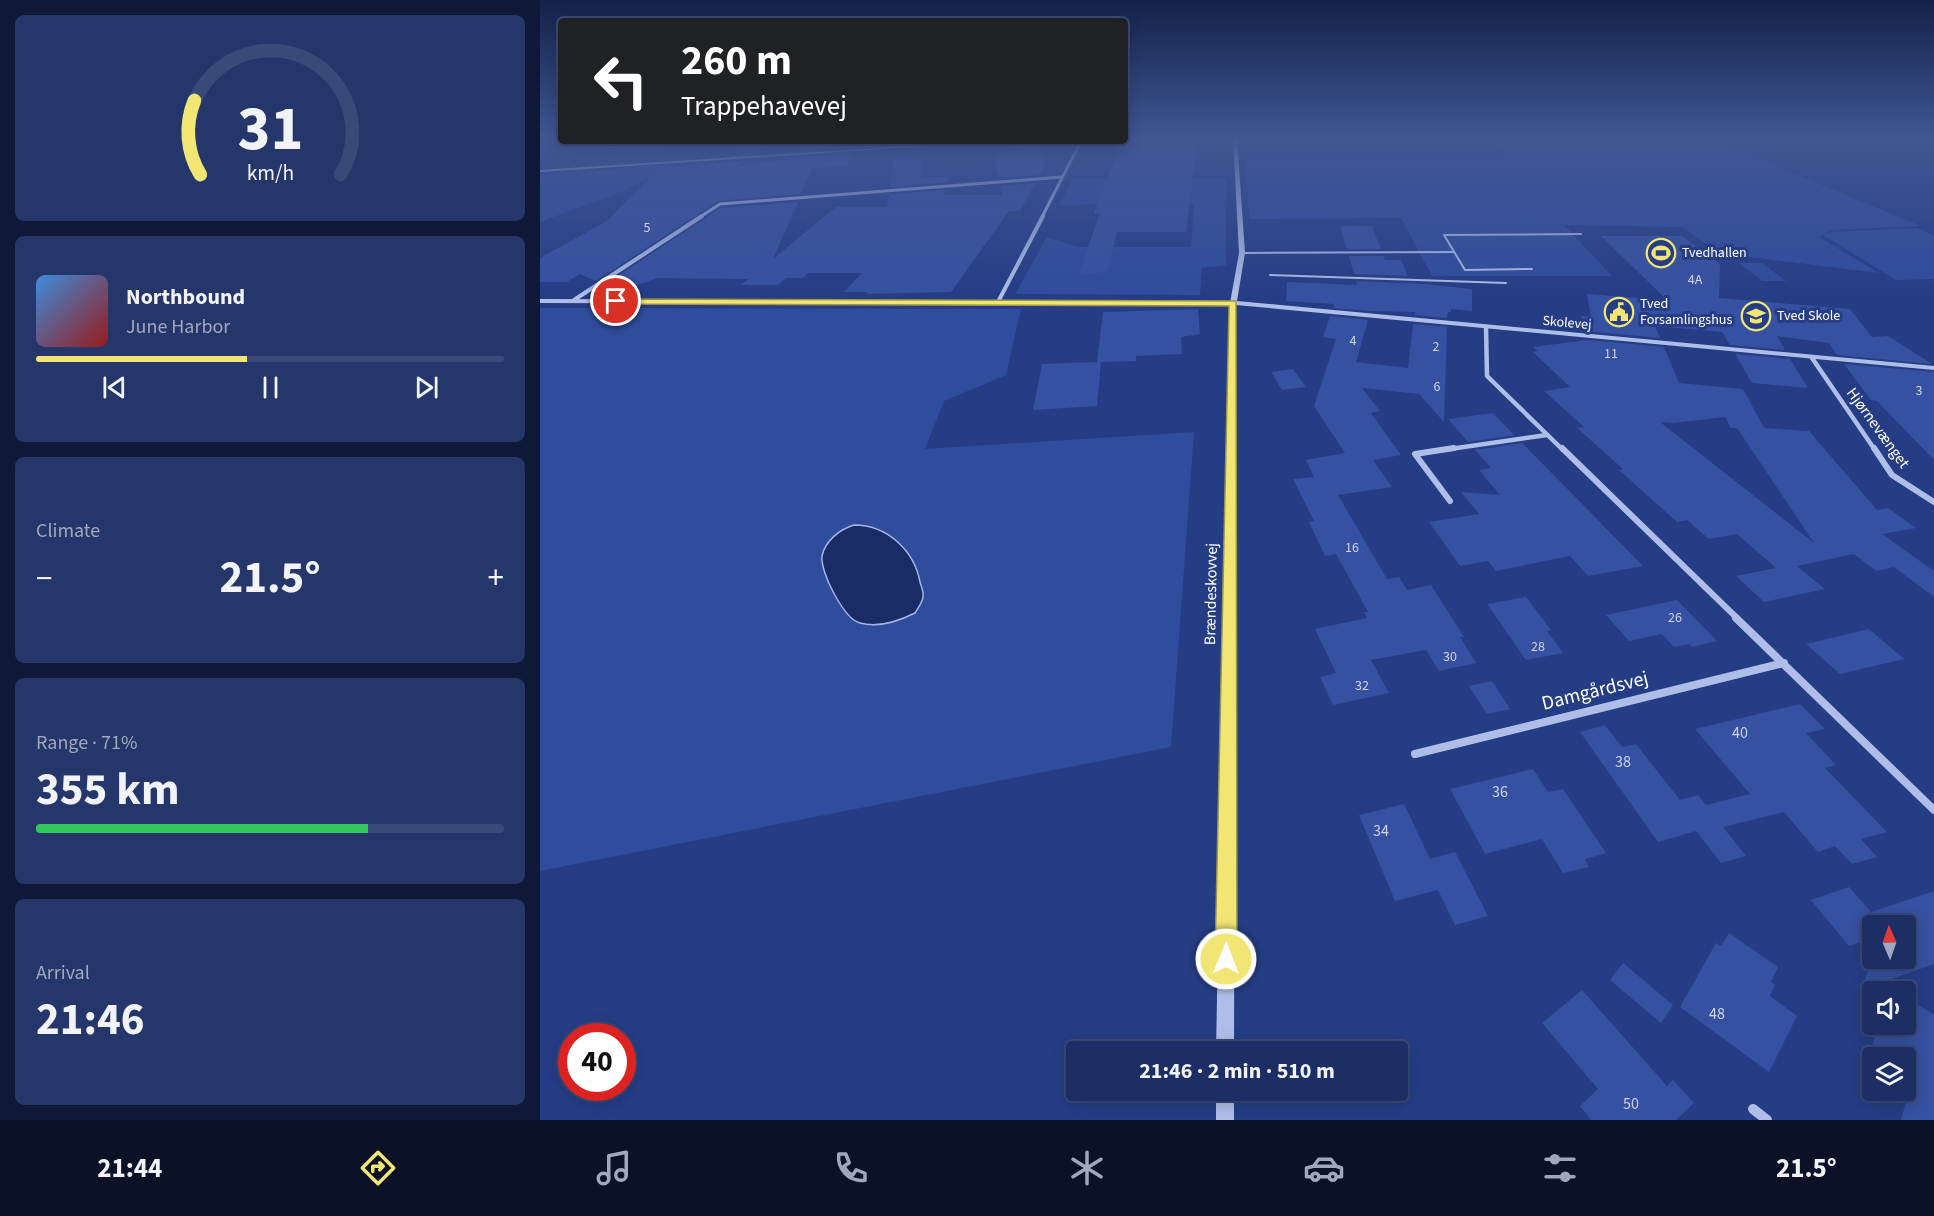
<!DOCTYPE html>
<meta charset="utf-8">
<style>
:root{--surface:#1c2e64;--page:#25366a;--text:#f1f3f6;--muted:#a0a8bf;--line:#3a4a78;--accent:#f1e574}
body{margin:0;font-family:"Source Sans 3",sans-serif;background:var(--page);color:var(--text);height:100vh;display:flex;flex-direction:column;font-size:22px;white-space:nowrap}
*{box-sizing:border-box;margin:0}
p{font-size:20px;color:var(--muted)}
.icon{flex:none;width:33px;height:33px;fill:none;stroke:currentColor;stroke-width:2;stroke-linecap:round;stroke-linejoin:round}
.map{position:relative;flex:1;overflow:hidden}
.sheet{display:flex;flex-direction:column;gap:15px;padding:15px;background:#0f1937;width:540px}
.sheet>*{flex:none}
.top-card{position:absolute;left:18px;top:18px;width:570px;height:126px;border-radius:6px;box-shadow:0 3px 15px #0003,0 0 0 2px var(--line);background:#202124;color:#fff;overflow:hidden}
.needle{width:39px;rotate:358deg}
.tools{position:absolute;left:1322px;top:915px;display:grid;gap:12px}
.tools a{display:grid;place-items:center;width:54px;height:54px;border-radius:6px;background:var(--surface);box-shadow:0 3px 15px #0003,0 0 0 2px var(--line);font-size:30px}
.speed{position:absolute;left:18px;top:1023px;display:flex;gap:12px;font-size:30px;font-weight:700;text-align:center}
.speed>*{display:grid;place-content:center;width:78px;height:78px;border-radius:50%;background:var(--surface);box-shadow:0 3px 15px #0003,0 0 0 2px var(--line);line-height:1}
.speed .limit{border:9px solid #d22;background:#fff;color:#111}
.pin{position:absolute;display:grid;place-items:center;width:51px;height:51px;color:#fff;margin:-26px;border:3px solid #fff;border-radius:50%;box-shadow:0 2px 6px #0007}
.me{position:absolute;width:66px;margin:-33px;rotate:1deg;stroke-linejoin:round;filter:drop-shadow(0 0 4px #0008)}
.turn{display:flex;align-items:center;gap:21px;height:126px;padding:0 24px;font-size:27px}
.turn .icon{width:78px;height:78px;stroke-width:2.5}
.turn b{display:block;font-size:42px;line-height:51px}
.big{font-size:45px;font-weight:700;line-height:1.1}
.sheet .card{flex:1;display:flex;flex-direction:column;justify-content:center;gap:9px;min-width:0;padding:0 21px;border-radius:9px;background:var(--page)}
.sheet .dial{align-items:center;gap:0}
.dial svg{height:156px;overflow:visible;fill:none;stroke:var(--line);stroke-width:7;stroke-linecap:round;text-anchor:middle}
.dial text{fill:var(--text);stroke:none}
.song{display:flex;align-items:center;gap:18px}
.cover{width:72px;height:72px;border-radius:9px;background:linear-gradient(135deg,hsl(210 70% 55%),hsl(0 70% 35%))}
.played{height:6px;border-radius:3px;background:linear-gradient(90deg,var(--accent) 45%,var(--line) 45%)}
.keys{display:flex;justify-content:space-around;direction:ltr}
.heat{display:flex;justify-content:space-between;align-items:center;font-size:33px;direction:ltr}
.charge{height:9px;border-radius:4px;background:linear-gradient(90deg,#34c759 71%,var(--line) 0)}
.trip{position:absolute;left:526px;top:1041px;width:342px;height:60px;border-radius:6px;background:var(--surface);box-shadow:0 3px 15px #0003,0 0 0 2px var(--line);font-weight:700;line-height:60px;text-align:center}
.menu{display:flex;height:96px;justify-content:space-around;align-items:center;background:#0b1228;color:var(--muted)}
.menu .icon{width:42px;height:42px}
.menu .on{color:var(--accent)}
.menu b{font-size:27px;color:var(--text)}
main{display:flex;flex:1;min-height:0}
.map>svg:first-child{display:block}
</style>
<main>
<section class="sheet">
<div class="card dial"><svg viewBox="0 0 100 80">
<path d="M14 69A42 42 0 1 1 86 69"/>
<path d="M14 69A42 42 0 0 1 11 31" stroke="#f1e574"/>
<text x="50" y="56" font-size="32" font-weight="700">31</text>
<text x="50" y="72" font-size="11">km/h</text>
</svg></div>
<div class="card">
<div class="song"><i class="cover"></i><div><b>Northbound</b><p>June Harbor</p></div></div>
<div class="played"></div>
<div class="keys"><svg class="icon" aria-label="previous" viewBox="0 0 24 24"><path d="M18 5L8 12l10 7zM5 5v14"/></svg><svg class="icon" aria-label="pause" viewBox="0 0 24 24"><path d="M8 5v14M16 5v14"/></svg><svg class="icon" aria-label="next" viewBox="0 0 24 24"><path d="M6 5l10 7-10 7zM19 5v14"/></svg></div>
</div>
<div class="card"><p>Climate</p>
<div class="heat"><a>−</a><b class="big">21.5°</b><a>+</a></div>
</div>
<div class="card"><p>Range · 71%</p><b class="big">355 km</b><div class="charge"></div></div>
<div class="card"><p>Arrival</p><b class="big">21:46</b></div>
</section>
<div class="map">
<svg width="1394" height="1120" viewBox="0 0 1394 1120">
<rect width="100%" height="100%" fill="#253d85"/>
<g fill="#304c9c">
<path d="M17,138H21V141H122V149L13,154Z"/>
<path d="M950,138H1168L1381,226L1291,230L1279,237L1339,273L1179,253L1142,227L1024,225L1072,276H892L861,218L709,219L705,159L971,158Z"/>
<path d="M199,141H237L205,157L190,158Z"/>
<path d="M329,141H442L326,149Z"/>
<path d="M131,165L86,190L0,222V175Z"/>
<path d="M534,178H686V265L662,268L660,295L475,294L507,237L539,247H651L654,203L519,205Z"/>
<path d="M1377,228L1394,236V279L1356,280L1283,235L1291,232Z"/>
<path d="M1199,263H1222L1246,281H1222Z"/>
<path d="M0,308L481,309L466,375L404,401L385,449L654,432L631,747L0,871Z"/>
</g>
<path fill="#1a2c65" stroke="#a4b6e8" stroke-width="1.5" d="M314,525C347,525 374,550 380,582C381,586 384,592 383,596C383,602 378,608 375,613C359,621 338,628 320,623C304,619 280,572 282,556C285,541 300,529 314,525Z"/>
<g fill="#3651a1" fill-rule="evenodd">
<path d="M317,141L315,147L260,151L262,148L279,147L281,144Z"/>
<path d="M593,142H657L646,232H577L568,271H562L561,273L539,274L560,213H554L581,143Z"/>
<path d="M502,149L506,161L499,175L459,178L454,152Z"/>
<path d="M312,153L308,166L272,168L261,194L178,201L56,281L40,274L27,282H0V258L67,221L120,167L200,162L196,167L257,157Z"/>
<path d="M382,156L381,178L409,177L407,182L350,187L354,158Z"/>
<path d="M495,183L480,211H469L411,292L326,294L328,292H304L322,273H268L263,278H246L238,285H200L209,279L118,278L80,291L65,284L181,208L258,202L233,259L296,207H347L349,194L405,190L404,195H462L460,186Z"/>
<path d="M800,226H832L841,249H807Z"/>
<path d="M1061,236H1142L1180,264L1179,298L1310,309L1332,337L1348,336L1392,364L1297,355L1289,343L1237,336L1245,350L1190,345L1182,332L1115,326L1120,338L1045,331L1041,316L1051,317L1047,294L1127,300Z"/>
<path d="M809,256H844L845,260H861L868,276L814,274Z"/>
<path d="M816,281L885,284L932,289V311L911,309V312H908L907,318L874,315L875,312L830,311L793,308L794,304L746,301L747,282L817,285Z"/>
<path d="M658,309L660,334L641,337L642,354L596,356V361L561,362L557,406L493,410L502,364L557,362L563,312Z"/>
<path d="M790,316L828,320L816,362L868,368L873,324L907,327L904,422L879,394L822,388L840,411L831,413L861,455L833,460L852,487L798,495L847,579L859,577L867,590L891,585L924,637H920L936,663L899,671L886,650L831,660L849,693L793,705L780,677L796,673L775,629L827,618L824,612H828L796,554L785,556L769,522L774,521L753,479L774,477L766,460L805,453L774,406L796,339L783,337Z"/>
<path d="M1048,340L1124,347L1139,383L1203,389L1224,428L1269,431L1337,510L1348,508L1376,528L1342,534L1394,571V597L1354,567L1336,571L1314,554L1257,566L1285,589L1224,602L1196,576L1236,568L1197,534L1169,539L1147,520L1137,522L1079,470L1083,469L1037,428L1044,427L1004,391L1030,387L993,352L998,351L993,347ZM1185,417L1191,428H1197L1274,543L1120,422L1133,423Z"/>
<path d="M1195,354L1250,359L1268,388L1212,383Z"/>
<path d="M1304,364L1394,372V460L1337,401L1331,400Z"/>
<path d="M753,369L766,387L742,390L731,372Z"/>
<path d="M953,413L974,435L928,442L908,419Z"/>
<path d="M982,443L994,455L1103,566L1048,576L1030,556L956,571L948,561L920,566L889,522L939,514L921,492L960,495L939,470L951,468L935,450Z"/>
<path d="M986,597L1011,630L1007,631L1023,653L986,660L947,604Z"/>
<path d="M1137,600L1177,641L1152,647L1149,644L1134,647L1122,634L1089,641L1066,615Z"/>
<path d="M1329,629L1364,659L1300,674L1266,644Z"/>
<path d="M952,681L970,709L947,714L929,686Z"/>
<path d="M1260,704L1285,729L1266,733L1296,765L1285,768L1347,832L1321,839L1337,857L1312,864L1295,846L1278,852L1244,812L1183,827L1206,856L1181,863L1156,831L1118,842L1040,732L1065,725L1082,747L1096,744L1140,800L1158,795L1166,805L1210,794L1155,729Z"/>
<path d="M993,769L1008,792L1023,789L1066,853L1045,859L1049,867L1023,873L1002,839L945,854L910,789Z"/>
<path d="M864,804L890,859L915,852L948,916L915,925L898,890L855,901L819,815Z"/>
<path d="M1309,887L1331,912L1394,891V964L1321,990L1333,958H1365V926H1332V938L1309,946L1271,900Z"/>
<path d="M1189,933L1238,967L1231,982L1235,985L1230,996L1257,1016L1229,1072L1140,1007L1176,943L1181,946Z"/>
<path d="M1083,963L1133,1005L1121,1023L1070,980Z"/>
<path d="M1042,990L1127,1086L1133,1080L1154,1103L1136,1120H1051L1040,1106L1058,1089L1002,1023Z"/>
<path d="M1365,996L1394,1015V1120H1361L1367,1098L1357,1090H1365V1058H1332V1073L1325,1068L1339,1024H1365Z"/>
</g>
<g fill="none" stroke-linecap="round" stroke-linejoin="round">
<g stroke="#afbee8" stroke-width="2">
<path d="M702,253L914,252"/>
<path d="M992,269L925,270L904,235L1041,234"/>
<path d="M730,275L966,283"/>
</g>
<g stroke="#afbee8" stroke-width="3">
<path d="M160,217L180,204L522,177"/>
<path d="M502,217L539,145"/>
</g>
<g stroke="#afbee8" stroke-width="4">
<path d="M34,300L162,216"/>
<path d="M0,301L693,303"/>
<path d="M458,302L503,216"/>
</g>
<g stroke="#afbee8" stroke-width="4.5">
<path d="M946,327L947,376L1023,450"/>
<path d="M1272,358L1335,450"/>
<path d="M903,450L1007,435"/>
</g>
<g stroke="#afbee8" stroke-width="6">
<path d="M1022,448L1198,619"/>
<path d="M1334,448L1352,475L1394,502"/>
<path d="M910,501L875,454L914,448"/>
</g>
<g stroke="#afbee8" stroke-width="8">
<path d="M1196,618L1394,810"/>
<path d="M875,754L1244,663"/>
</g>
<path stroke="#afbee8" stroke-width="10" d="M1213,1109L1227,1120"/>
<g fill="#afbee8" fill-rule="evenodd">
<path d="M693,138H697L705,253L697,301L1394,366V370L696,305L694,1052H676L690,303L699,253Z"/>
<path d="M442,141H463L0,172V170Z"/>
<rect x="676" y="1090" width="18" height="30"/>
</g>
</g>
<linearGradient id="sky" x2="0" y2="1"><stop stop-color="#142249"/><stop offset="0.47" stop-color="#405794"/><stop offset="1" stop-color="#405794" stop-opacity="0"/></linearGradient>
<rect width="1394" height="295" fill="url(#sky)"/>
<path fill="#f1e574" stroke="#9d954b" stroke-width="1.5" d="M73,299L696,301L697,959L694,967L686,970L679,967L675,959L689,306L76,304L73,303Z"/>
<defs>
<g id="stadium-ring" transform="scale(1.5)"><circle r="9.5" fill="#253d85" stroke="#f1e574" stroke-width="1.5"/><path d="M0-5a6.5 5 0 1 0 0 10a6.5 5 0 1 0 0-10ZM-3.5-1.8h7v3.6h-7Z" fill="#f1e574"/></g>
<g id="civic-ring" transform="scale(1.5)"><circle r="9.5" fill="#253d85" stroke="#f1e574" stroke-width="1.5"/><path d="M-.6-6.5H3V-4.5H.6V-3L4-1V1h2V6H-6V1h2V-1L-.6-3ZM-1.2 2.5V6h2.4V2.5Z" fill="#f1e574"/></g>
<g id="school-ring" transform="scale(1.5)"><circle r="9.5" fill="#253d85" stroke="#f1e574" stroke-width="1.5"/><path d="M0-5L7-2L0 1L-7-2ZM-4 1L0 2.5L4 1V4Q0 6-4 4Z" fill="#f1e574"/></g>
</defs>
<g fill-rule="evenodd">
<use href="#stadium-ring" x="1121" y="253"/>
<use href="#civic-ring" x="1079" y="312"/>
<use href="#school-ring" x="1216" y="316"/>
</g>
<g text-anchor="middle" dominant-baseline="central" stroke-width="6" stroke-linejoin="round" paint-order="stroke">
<g font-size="14" fill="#cdd4e8">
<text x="107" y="228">5</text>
<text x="1155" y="280">4A</text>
<text x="813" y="341">4</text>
<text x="896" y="347">2</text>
<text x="1071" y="354">11</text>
<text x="897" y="387">6</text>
<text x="1379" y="391">3</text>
<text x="812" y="548">16</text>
<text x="1135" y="618">26</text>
<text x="998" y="647">28</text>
<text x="910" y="657">30</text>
<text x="822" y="686">32</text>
</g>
<g font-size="14" fill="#fff" stroke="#253d85" text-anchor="start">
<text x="1142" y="253">Tvedhallen</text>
<text x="1100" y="304">Tved<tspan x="1100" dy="16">Forsamlingshus</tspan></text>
<text x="1237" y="316">Tved Skole</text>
</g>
<g font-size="14" fill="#fff" stroke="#253d85">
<text transform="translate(1027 323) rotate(5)">Skolevej</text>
</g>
<g font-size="16" fill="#fff" stroke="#253d85">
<text transform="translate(1338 428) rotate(54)">Hjørnevænget</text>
<text transform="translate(671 594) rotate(-89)">Brændeskovvej</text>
</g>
<g font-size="16" fill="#cdd4e8">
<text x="1200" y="733">40</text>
<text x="1083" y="762">38</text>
<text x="960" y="792">36</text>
<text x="841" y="831">34</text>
<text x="1177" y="1014">48</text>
<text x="1091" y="1104">50</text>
</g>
<g font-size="20" fill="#fff" stroke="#253d85">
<text transform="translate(1055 691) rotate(-14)">Damgårdsvej</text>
</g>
</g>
</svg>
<div class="tools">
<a><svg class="needle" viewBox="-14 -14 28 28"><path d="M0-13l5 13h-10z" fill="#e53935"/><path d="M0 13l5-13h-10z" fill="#a0a8bf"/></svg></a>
<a><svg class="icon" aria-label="sound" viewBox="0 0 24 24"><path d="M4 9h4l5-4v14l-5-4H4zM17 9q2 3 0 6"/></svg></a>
<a><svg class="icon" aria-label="layers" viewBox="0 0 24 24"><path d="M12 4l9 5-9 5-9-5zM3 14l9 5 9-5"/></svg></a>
</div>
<div class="speed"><div class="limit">40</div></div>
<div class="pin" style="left:76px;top:301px;background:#d93025"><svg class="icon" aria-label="arrive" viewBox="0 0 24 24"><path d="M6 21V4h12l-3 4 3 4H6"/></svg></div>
<svg class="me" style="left:686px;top:959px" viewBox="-20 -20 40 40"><circle r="17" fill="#f1e574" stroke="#fff" stroke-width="3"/><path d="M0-11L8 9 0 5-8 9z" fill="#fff"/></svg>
<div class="trip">21:46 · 2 min · 510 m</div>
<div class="top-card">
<div class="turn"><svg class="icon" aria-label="left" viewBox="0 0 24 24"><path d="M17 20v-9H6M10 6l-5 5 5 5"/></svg><div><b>260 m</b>Trappehavevej</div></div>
</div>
</div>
</main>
<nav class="menu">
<b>21:44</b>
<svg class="icon on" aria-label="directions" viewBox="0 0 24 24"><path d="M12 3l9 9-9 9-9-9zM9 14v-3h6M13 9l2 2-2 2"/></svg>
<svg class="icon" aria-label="music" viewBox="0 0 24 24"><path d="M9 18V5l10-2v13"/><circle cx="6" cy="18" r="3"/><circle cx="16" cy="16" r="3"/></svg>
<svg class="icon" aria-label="phone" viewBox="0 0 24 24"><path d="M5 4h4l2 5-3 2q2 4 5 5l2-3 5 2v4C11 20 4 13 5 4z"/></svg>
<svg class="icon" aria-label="climate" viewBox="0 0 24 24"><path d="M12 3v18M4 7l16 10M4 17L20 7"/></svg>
<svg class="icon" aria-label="car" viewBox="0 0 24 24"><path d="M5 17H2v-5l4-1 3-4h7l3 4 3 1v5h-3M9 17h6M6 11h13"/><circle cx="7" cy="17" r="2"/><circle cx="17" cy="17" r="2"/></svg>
<svg class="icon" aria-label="filters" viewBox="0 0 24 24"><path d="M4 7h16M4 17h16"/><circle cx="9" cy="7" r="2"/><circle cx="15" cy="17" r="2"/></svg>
<b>21.5°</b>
</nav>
